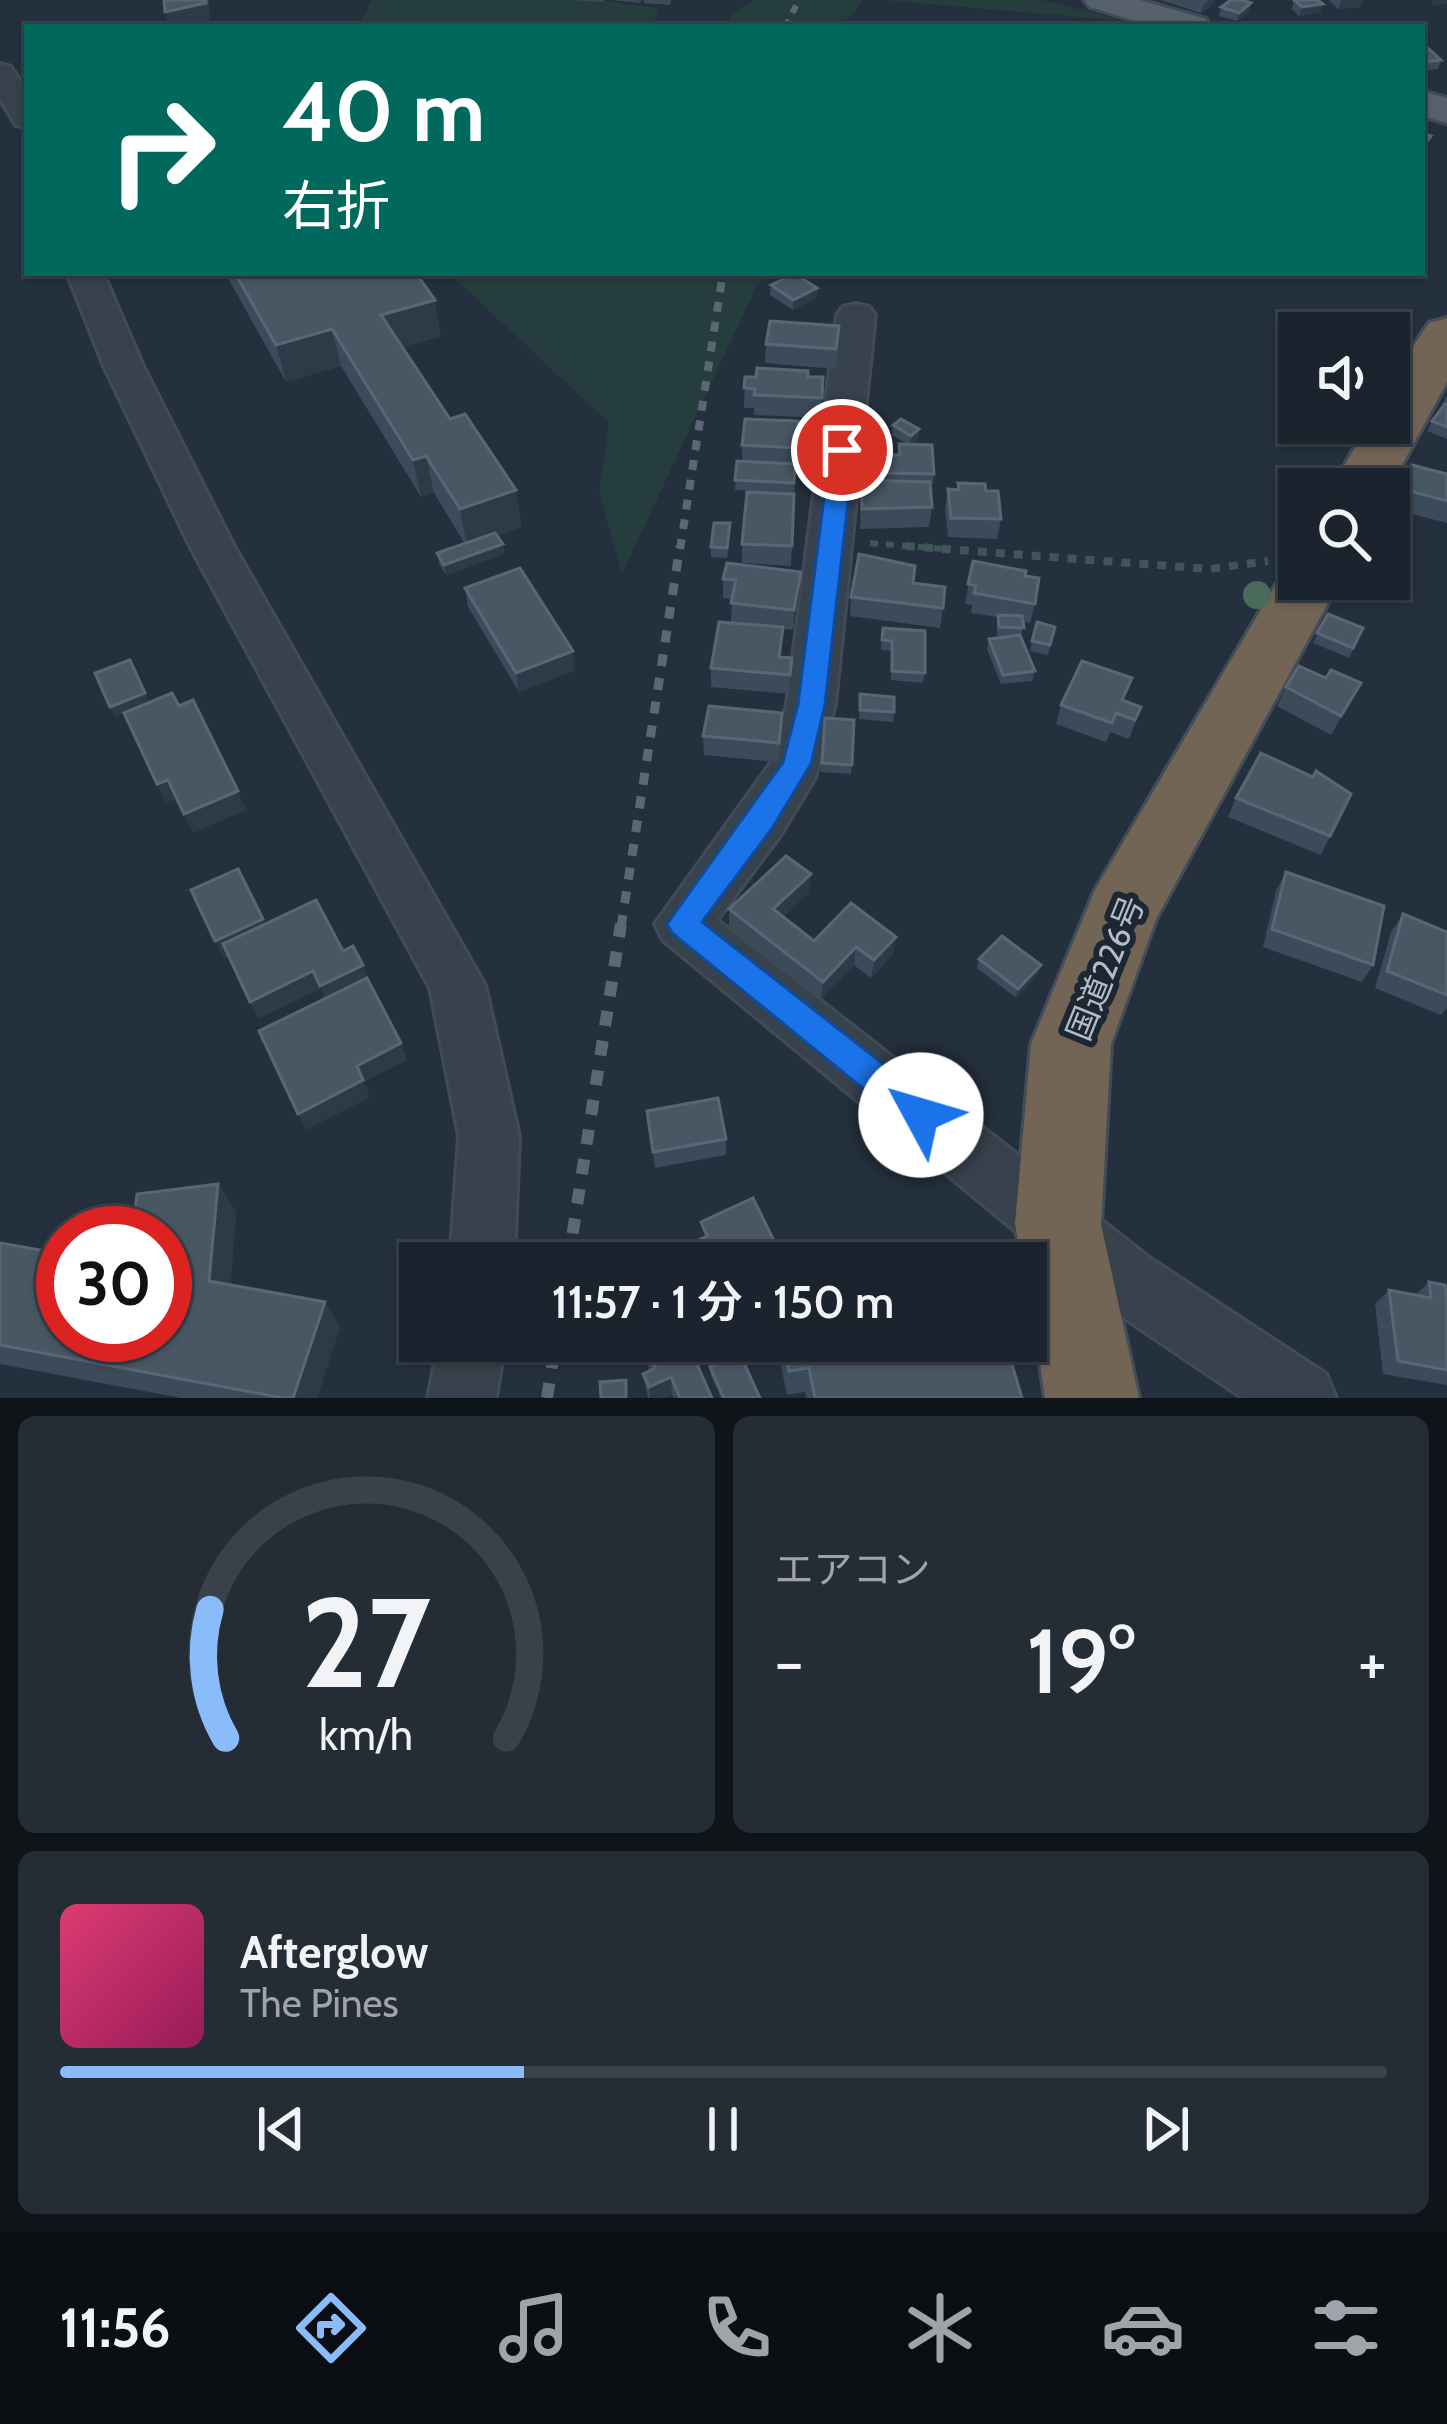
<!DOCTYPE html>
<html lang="ja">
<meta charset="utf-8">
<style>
:root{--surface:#1b242e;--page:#242c36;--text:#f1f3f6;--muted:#a0a4aa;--line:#39414a;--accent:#89bcf8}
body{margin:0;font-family:Cabin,"Noto Sans JP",sans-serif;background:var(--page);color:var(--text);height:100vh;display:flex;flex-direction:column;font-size:45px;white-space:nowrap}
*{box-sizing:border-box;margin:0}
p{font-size:39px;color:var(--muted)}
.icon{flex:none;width:66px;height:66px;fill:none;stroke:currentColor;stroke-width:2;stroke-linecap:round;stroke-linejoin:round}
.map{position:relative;height:1398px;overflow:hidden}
.side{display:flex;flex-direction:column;gap:18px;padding:18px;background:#0f1419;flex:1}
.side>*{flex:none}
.top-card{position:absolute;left:24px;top:24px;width:1401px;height:252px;border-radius:0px;box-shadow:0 3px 9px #0004,0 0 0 3px var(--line);background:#00695c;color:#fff;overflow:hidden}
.buttons{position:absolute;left:1278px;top:312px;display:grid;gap:24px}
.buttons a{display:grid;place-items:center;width:132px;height:132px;border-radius:0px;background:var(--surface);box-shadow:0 3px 9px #0004,0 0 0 3px var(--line);font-size:60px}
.speed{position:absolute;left:36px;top:1206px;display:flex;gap:24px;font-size:60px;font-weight:700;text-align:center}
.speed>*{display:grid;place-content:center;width:156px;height:156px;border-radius:50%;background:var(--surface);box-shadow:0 3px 9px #0004,0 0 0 3px var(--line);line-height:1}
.speed .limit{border:18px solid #d22;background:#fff;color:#111}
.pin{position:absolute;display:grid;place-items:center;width:102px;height:102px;color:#fff;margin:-51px;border:6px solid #fff;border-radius:50%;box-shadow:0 3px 12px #0007}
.me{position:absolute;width:132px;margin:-66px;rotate:309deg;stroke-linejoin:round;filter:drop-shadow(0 0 9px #0008)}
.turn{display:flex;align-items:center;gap:42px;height:252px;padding:0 60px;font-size:54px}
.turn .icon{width:156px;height:156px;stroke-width:2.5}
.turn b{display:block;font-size:84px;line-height:102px}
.big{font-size:90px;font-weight:600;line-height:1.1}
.side .widget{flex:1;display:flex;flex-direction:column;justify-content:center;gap:18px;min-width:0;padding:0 42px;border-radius:18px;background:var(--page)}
.side .dial{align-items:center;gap:0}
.dial svg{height:312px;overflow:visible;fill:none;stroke:var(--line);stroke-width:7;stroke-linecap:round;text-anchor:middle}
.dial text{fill:var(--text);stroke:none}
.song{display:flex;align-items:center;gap:36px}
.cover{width:144px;height:144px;border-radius:18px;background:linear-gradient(135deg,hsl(340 70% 55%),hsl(330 70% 35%))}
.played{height:12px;border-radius:6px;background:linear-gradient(90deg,var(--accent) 35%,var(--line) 35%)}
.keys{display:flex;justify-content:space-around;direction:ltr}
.heat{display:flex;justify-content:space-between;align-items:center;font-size:66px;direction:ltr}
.side .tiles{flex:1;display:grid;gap:18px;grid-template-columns:1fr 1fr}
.widget:last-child{grid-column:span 2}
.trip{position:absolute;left:399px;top:1242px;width:648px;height:120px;border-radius:0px;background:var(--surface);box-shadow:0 3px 9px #0004,0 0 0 3px var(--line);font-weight:600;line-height:120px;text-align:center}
.tab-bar{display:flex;height:192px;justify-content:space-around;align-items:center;background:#0b0e12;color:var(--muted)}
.tab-bar .icon{width:84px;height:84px}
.tab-bar .current{color:var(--accent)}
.tab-bar b{font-size:54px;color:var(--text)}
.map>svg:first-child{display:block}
</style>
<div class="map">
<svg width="1447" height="1398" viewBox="0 0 1447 1398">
<rect width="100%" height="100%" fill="#24303d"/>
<g fill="#263d3e">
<path d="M372,0H600L658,8L653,27H358Z"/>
<path d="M753,0H864L840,27H729L731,15Z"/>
<path d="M882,0H1041L1126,21Z"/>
<path d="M449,273H780L758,283L622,574L599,492L609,423Z"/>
</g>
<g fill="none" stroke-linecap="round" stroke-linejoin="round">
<g stroke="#414b56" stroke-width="6">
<g id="minor">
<path d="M0,64L11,67L27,92V127L16,125L0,99Z"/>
<path d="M67,273H103L143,366L234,546L485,985L519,1136L514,1263H450L459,1136L430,988L190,546L104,366Z"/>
<path d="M856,304L869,307L875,315L835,704L815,778L779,837L717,920L1151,1259L1326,1374L1336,1398H1243L1105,1305L663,940L655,924L773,760L787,704L837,315L843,307Z"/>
<path d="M439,1341H505L496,1398H428Z"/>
</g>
</g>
<g stroke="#414b56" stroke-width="6">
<g id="major">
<path d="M1084,0H1140L1206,19L1211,27H1155L1090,7Z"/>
<path d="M1422,91L1447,98V123L1422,116Z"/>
</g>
</g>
<g stroke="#434d58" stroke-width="6">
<g id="highway">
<path d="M1447,318V382L1389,489H1331L1369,423H1389C1389,383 1406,356 1429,323Z"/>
<path d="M1299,561V579H1341L1156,919L1111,1044L1101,1224L1139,1398H1045L1026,1263H1022L1015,1224L1031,1044L1095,890L1288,564Z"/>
</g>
</g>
<path stroke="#3f5656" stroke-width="6" stroke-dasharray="8 8" stroke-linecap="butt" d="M870,543L945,549"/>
<path stroke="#3f5656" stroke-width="8" stroke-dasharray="9 9" stroke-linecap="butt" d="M906,546L1210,569L1268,561"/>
<use href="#minor" fill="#38424d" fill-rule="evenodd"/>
<use href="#major" fill="#56616d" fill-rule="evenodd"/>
<use href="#highway" fill="#736555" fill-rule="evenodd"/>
<path stroke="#5a6774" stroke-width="6" stroke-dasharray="8 8" stroke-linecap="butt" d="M785,27L799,0"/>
<path stroke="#5a6774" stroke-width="8" stroke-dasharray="10 10" stroke-linecap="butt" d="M680,549L723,273"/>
<path stroke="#5a6774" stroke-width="9" stroke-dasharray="12 12" stroke-linecap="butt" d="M621,927L680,546"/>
<g stroke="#5a6774" stroke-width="12" stroke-dasharray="15 15" stroke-linecap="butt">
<path d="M568,1263L621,924"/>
<path d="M547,1398L556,1341"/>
</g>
</g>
<circle fill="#4a6a5a" cx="1257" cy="595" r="14"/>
<g fill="#3c4b59">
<path d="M570,0H604L603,2Z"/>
<path d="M611,0H641L640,3Z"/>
<path d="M644,0H671L670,5L644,3Z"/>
<path d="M1160,0H1215L1214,4L1201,13Z"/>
<path d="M1294,0L1320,13L1299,16L1292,9Z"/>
<path d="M1329,0H1363L1361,7L1338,9Z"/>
<path d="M1221,7L1249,12L1237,21L1219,16Z"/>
<path d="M1422,49L1441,60L1438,69L1422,71Z"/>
<path d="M225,273H416L441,336L403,347L522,527L497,536L503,544L504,554L446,575L439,563L437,553L465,544L434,493L421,497L341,366L286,382Z"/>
<path d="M771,285L817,288L816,298L793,310L770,295Z"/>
<path d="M766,344L838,346L835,369L765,363Z"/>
<path d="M745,377H823L821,418L754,415V408H744Z"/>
<path d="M1447,395V439L1427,431L1432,421L1442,408H1441Z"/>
<path d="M798,421L794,493L735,490L737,461H742V445Z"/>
<path d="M893,425L919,429L918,439L911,444L934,474L933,484H930L932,507L929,527L860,529L861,480L886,481V455H898L899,444H907L892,435Z"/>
<path d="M1412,465L1447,474V523L1397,510L1403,484Z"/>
<path d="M958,483L986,491L1001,519L997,539L948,537L945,509L948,489L957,490Z"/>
<path d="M794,494L791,566L742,563V544Z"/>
<path d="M730,533L727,558L711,557V547Z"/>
<path d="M973,561L1025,576L1035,604L1030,623L1023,622L1021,638L1035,671L1032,681L1001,684L987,649L989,639L997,637V617L971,613L972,605L965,604Z"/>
<path d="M723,579L800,591L793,630L783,629L781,657L792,658L789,694L711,687V668L731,622L732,599L723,598Z"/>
<path d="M913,583L943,608L940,628L850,616L851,597Z"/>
<path d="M465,588L575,670L519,692L468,607Z"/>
<path d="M1328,614L1363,628L1349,658L1313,643Z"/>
<path d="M1037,622L1055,627L1048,655L1030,651Z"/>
<path d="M883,628L925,673L923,683L891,680V651L881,650Z"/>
<path d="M1326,678L1361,683L1331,735L1277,706L1286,687Z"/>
<path d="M860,694L894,712L893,722L859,719Z"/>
<path d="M1124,701L1141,707L1129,739L1110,732L1106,742L1056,724L1061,705Z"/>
<path d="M825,718L854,720L851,774L821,772Z"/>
<path d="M781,733L778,762L704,755L703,736Z"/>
<path d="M1236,798L1330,836L1321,855L1228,817Z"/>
<path d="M1286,872L1373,965L1362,982L1263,947L1276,891Z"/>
<path d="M809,892L783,917L814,941L896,937L893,954L871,978L854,965L821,999L729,927V909Z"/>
<path d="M1403,914L1447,932V1008L1441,1015L1375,988L1391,932Z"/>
<path d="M979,959L1038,974L1016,998L977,968Z"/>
<path d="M647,1111L726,1139V1155L655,1168Z"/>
<path d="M218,1184L236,1212L230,1285L325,1302L340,1327L317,1398H181L0,1364V1243L63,1335Z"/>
<path d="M1429,1282L1447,1300V1385L1383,1374L1375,1304L1389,1290L1415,1295Z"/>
<path d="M637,1341H736V1348L698,1367L712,1398H674L672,1395L666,1398H648L643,1374L650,1370Z"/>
<path d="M782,1341H1005L1022,1398H806L805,1392L787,1395L780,1361Z"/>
<path d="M710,1367L760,1398H721L710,1373Z"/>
</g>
<g fill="#2d3b49">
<path d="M206,0H209L210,21L182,27H169L165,12Z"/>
<path d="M1209,0H1215L1214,4L1201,13L1204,4Z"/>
<path d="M1341,0H1363L1361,7L1338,9Z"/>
<path d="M1433,0H1447V4L1431,6Z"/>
<path d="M1251,3L1249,12L1237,21L1239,13Z"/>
<path d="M1323,4L1320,13L1299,16L1302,7Z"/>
<path d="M817,288L816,298L793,310V300Z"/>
<path d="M435,300L441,336L389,351L381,315Z"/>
<path d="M332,329L341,366L286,382L276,345Z"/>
<path d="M919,429L918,439L909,445L911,436Z"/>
<path d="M426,456L434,493L421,497L413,460Z"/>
<path d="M516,490L522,527L467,546L460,509Z"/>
<path d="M503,544L504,554L446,575L444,565Z"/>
<path d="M801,572L800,591L793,630L794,610Z"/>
<path d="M573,651L575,670L519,692L516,673Z"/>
<path d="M145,693L150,703L115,717L110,707Z"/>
<path d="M168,780L177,798L166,803L157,784Z"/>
<path d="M238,791L246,810L193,833L184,814Z"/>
<path d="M811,874L809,892L772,927L773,909Z"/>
<path d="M263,919L271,937L224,959L215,941Z"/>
<path d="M896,937L893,954L871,978L874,960Z"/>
<path d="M856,947L854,965L821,999L823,982Z"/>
<path d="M363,965L369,983L327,1003L320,986Z"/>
<path d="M1041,965L1038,974L1016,998L1018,989Z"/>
<path d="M313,971L320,989L258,1019L250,1002Z"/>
<path d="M401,1043L407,1060L364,1082L370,1097L306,1130L298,1114L357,1066Z"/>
<path d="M218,1184L236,1212L229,1307L209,1281Z"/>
<path d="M325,1302L340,1327L317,1398H293Z"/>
<path d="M712,1341H736V1348L692,1370L691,1351Z"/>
<path d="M671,1377L672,1395L666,1398H650L649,1387Z"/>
</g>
<g fill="#495765" stroke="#596775" stroke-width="3">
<path d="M164,0H206V3L165,12Z"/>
<path d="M1231,0H1241L1251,3L1239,13L1221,7Z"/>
<path d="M1294,0H1318L1323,4L1302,7Z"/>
<path d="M1428,48L1441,60L1422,62V49Z"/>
<path d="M1422,133L1431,136L1422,148Z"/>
<path d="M235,273H416L435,300L381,315L450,419L465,414L516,490L460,509L426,456L413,460L332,329L276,345Z"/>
<path d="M795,274L817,288L793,300L771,285Z"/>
<path d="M770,321L839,326L836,349L766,344Z"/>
<path d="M757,368L808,371V377H823L822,398L754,395L755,389L744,388L745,377H756Z"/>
<path d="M1445,404L1447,405V427L1432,421Z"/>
<path d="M745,419L798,421L796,448L742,445Z"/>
<path d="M901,419L919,429L911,436L893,425Z"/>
<path d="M899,444L932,445L934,474L887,473L886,455H900Z"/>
<path d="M737,461L795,464L794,483L735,480Z"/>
<path d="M1412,465L1447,474V501L1406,490Z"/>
<path d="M861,480L930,482L932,507L862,509Z"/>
<path d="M958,483L985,484L986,491H998L1001,519L951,518L948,489L959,490Z"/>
<path d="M747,492L794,494L792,546L742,544Z"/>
<path d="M714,523H730L727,548L711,547Z"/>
<path d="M495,533L503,544L444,565L437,553Z"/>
<path d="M859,554L915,566L913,583L945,587L943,608L851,597Z"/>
<path d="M973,561L1026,571L1025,576L1039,578L1035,604L974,593L976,586L968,584Z"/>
<path d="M727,563L801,572L794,610L731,603L736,580L723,579Z"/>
<path d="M520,568L573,651L516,673L465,588Z"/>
<path d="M1328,614L1363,628L1353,648L1317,633Z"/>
<path d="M998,615L1022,616L1024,628L999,627Z"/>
<path d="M719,622L783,627L779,657L792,658L790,675L711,668Z"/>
<path d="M1037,622L1055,627L1050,645L1032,641Z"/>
<path d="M883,628L925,631V673L892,671V641L882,640Z"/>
<path d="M1020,635L1035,671L1003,675L989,639Z"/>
<path d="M130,660L145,693L110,707L95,673Z"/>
<path d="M1082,661L1132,678L1122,700L1141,707L1135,720L1116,713L1112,723L1061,705Z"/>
<path d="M1299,666L1326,678L1331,670L1361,683L1341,716L1286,687Z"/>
<path d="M172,693L179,706L193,700L238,791L184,814L168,780L157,784L124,713Z"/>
<path d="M860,694L894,697V712L860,710Z"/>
<path d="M709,706L782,713L779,743L703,736Z"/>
<path d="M825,718L854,720L852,765L822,763Z"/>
<path d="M1261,753L1313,777L1316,771L1351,794L1330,836L1236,798Z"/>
<path d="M786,856L811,874L773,909L814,941L851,903L896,937L874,960L856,947L823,982L729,909Z"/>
<path d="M238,869L263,919L215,941L191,890Z"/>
<path d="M1286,872L1384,906L1373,965L1272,929Z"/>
<path d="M316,900L343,951L353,946L363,965L320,986L313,971L250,1002L223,944Z"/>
<path d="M1403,914L1447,932V995L1387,971Z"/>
<path d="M1002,936L1041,965L1018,989L979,959Z"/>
<path d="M367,978L401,1043L357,1066L363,1080L298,1114L259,1031Z"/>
<path d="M718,1098L726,1139L653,1152L647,1111Z"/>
<path d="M218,1184L209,1281L325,1302L293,1398H283L0,1345V1243L63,1254V1335H165V1233H132L137,1194Z"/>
<path d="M753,1198L782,1257L770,1263H651L707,1236L701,1222Z"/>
<path d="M936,1251L939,1263H891L890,1259Z"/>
<path d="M1429,1282L1445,1285L1447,1300V1370L1398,1361L1389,1290L1431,1298Z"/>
<path d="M643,1341H712L691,1351L712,1398H680L671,1377L649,1387L643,1374L655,1368Z"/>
<path d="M783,1341H1005L1022,1398H815L809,1368L789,1371Z"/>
<path d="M739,1352L760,1398H724L710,1367Z"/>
<path d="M626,1380V1398H601L600,1382Z"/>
</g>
<path fill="#1a73e8" stroke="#114b97" stroke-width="3" d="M842,443L854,450L825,704L811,764L771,830L702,922L933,1103L938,1115L933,1126L921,1131L909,1126L672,933L667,924L783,762L798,704L830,450Z"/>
<g text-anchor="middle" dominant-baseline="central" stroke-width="12" stroke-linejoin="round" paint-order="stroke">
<g font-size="33" fill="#b3bdc9" stroke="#1d2732">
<text transform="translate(1105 968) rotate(-68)">国道226号</text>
</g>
</g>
</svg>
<div class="buttons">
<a><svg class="icon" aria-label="sound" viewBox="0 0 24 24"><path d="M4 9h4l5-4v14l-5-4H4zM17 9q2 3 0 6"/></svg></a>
<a><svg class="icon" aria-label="search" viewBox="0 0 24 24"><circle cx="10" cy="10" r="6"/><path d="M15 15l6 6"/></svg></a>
</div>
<div class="speed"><div class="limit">30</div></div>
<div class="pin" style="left:842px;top:450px;background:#d93025"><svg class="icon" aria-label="arrive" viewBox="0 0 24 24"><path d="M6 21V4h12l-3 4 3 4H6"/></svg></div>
<svg class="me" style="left:921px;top:1115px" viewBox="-20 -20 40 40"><circle r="19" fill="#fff"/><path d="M0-13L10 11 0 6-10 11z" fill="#1a73e8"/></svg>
<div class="trip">11:57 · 1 分 · 150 m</div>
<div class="top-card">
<div class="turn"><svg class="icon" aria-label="right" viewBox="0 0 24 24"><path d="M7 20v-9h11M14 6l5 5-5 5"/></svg><div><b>40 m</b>右折</div></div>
</div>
</div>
<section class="side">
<div class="tiles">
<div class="widget dial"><svg viewBox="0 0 100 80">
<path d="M14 69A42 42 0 1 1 86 69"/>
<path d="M14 69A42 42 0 0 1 10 36" stroke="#89bcf8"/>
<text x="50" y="56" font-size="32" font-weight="700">27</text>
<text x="50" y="72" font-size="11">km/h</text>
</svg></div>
<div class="widget"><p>エアコン</p>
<div class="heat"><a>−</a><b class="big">19°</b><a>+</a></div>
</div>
<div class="widget">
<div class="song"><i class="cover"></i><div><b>Afterglow</b><p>The Pines</p></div></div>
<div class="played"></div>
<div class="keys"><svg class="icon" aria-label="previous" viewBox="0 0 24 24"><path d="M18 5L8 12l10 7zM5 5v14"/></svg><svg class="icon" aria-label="pause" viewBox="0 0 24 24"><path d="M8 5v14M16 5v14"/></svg><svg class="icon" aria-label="next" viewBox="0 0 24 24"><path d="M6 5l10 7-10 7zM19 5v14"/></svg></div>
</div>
</div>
</section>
<nav class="tab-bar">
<b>11:56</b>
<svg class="icon current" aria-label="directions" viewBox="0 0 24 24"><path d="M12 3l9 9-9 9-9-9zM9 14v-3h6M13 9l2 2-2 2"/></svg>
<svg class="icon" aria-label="music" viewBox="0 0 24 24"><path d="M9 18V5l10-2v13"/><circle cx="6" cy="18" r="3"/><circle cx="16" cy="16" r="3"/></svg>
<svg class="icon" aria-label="phone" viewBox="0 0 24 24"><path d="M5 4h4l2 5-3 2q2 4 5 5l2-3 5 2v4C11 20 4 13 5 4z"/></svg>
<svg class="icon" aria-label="climate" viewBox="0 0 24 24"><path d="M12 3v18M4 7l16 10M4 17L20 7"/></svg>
<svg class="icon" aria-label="car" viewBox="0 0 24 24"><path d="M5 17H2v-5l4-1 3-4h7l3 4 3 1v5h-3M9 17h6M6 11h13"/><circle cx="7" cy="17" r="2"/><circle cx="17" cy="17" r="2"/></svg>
<svg class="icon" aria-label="filters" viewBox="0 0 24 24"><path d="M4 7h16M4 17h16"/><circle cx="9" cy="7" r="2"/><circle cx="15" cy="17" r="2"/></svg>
</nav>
